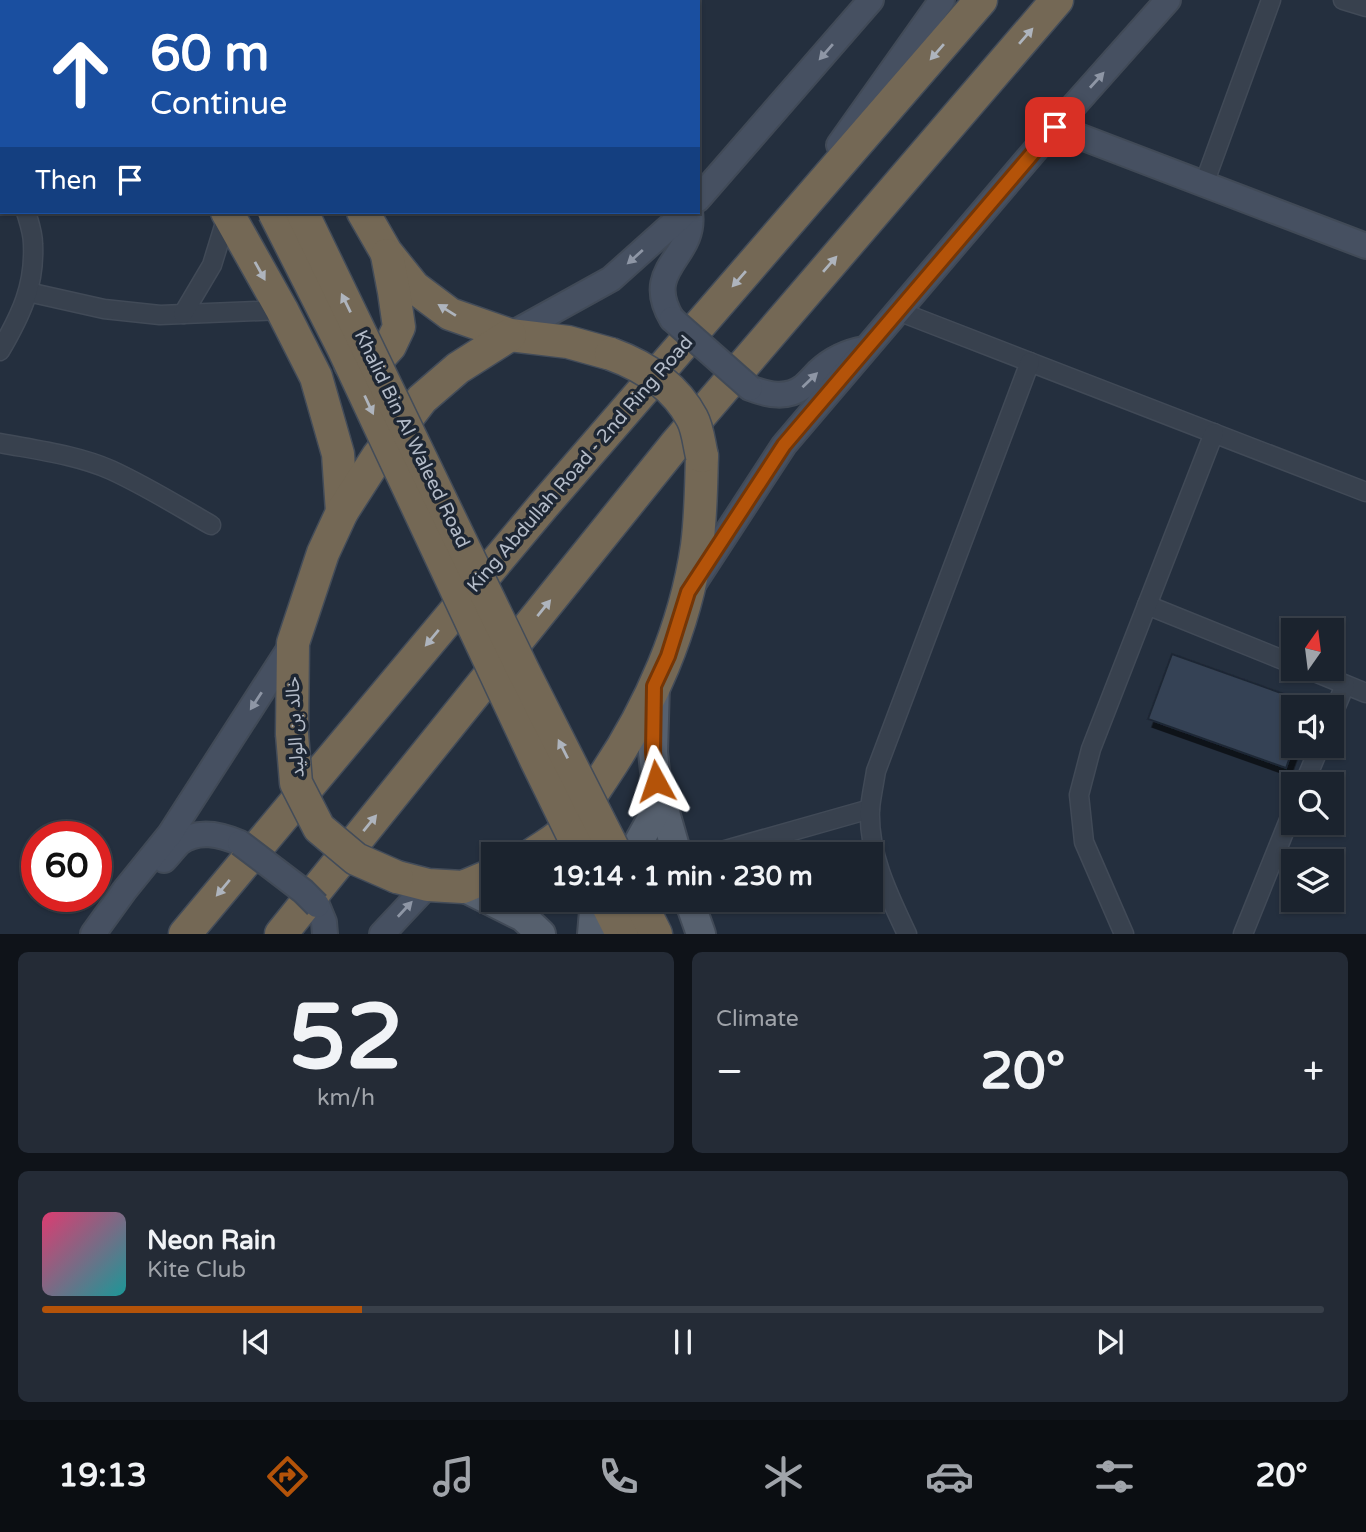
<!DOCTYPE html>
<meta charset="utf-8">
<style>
:root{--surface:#1b232e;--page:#242b36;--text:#f1f3f6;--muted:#a0a4aa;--line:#39404a;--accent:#b45309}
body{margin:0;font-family:"Varela Round","Noto Sans Arabic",sans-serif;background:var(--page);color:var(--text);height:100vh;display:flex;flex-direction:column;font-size:26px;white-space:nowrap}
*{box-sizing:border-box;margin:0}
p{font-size:23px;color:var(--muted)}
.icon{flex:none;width:38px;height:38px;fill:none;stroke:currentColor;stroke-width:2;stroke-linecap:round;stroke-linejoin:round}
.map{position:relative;height:934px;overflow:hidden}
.details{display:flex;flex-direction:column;gap:18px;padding:18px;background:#0f1319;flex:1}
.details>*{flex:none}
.guide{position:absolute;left:0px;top:0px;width:700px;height:214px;box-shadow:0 2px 5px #0004,0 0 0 2px var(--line);background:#1a4fa0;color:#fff;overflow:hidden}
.needle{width:46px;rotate:14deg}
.fabs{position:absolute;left:1281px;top:618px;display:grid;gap:14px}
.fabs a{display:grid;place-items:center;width:63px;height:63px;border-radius:0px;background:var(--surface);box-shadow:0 2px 5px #0004,0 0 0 2px var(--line);font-size:35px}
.speed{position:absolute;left:21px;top:821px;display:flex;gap:14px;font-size:35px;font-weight:700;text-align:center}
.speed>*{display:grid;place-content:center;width:91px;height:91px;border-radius:50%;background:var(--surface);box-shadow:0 2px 5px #0004,0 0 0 2px var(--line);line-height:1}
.speed .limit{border:10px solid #d22;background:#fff;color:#111}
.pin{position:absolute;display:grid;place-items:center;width:60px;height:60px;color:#fff;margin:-30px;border-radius:14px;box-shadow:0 4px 10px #0006}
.me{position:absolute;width:77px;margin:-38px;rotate:355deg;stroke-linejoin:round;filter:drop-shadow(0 0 5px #0008)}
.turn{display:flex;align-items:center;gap:24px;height:147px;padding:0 35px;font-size:32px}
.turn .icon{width:91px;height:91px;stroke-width:2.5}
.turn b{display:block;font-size:49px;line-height:60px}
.then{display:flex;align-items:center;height:66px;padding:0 35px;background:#0003;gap:14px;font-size:26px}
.big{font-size:52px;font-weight:800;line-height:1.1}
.details .card{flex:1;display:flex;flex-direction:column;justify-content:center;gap:10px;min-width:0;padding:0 24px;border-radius:10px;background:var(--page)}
.details .dial{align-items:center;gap:0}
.dial b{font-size:91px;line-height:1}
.song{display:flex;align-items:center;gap:21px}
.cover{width:84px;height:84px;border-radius:10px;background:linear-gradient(135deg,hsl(340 70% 55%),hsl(180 70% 35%))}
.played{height:7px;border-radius:4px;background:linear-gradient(90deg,var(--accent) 25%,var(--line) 25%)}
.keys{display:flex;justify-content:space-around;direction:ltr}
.heat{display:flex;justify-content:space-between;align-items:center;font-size:38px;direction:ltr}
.details .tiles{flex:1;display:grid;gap:18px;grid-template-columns:1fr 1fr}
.card:last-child{grid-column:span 2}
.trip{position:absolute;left:481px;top:842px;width:402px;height:70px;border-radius:0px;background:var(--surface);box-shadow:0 2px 5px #0004,0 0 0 2px var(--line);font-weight:800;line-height:70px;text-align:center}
.menu{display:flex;height:112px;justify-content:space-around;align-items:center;background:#0b0e12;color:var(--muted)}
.menu .icon{width:49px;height:49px}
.menu .selected{color:var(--accent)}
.menu b{font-size:32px;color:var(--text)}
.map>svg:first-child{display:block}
</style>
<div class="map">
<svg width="1366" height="934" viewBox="0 0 1366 934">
<defs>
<filter id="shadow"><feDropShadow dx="4.5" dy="8" stdDeviation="0" flood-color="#0009"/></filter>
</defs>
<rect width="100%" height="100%" fill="#242f3e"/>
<path fill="#364354" stroke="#1f2835" stroke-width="2" filter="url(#shadow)" d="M1172,654L1309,703L1308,707H1293L1294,746L1286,768L1148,719Z"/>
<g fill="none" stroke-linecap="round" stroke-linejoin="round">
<g stroke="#414a57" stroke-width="21">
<g id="street">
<path d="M1343,0L1366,7"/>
<path d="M0,136L2,141"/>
<path d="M1204,184L1271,0"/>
<path d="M0,199H2"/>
<path d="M28,292L104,309L160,315L282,310"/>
<path d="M898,311L1366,492"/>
<path d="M183,314L212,265L228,213"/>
<path d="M0,351C21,315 35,286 33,244C33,233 29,222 26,212"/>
<path d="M0,443C37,450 77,455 111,470C146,486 178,506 211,525"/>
<path d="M1147,605L1293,664"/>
<path d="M1305,668L1366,693"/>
<path d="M1332,716L1345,685"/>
<path d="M1304,784L1320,746"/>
<path d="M711,854L870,809"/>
<path d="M907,934C888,894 868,854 870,809C871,797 874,784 876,771L1030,362"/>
<path d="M1124,934L1084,842L1079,795L1091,749L1214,433"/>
<path d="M1243,934L1293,810"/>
</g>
</g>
<g stroke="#414a57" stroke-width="28">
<g id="secondary">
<path d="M1055,127L1366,246"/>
<path d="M839,145L942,0"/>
<path d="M698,199L871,0"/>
<path d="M672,319C641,267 697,258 690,212"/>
<path d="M510,335L611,279L686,212"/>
<path d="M750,388C768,395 787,399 803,387C809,382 814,376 819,371C832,359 847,352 864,349"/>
<path d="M694,583L784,445L1055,127L1168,0"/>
<path d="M164,860C169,855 174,848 179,843C198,829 220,834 240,843"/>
<path d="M317,905L324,922L325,934"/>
<path d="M93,934L124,891L170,834L293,643"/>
<path d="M382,934L428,885"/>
</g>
</g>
<g stroke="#414a57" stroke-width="32">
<g id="primary">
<path d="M655,686L653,752L656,781L677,854"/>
<path d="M632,854L661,802"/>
<path d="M463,887L523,917L541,934"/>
<path d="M689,900L701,934"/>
<path d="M592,934L594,911L601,900"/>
</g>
</g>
<g stroke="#434c59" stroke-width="35">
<g id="highway">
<path d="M105,0L106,2"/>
<path d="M154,0L155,2"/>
<path d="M188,0L189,2"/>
<path d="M240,0L241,2"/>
<path d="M227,212L282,310L316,377L338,454L342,512"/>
<path d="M363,212L386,252L414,287L450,314L510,335L568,342L611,354"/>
<path d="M350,364L358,366L379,358L390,346L399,327L394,292L387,255"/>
<path d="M292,734L293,643L323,553L342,512L378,456L422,399L458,368L510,335"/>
<path d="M533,854C541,848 551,843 559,836C577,819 590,797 604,776C650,708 685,628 697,546C701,516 701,486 702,456"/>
<path d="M397,877L428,885L463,887L494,874"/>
<path d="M605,900L622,934"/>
<path d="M639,900L656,934"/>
<path d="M185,934L543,506L981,0"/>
<path d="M281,934L675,445L1057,0"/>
</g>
</g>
<use href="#street" stroke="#38414e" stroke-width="18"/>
<use href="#secondary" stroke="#465061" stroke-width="24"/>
<use href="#primary" stroke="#56606e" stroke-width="28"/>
<use href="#highway" stroke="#746855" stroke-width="32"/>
<g stroke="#414a57" stroke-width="28" stroke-linecap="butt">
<g id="secondary-bridge">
<path d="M672,319L750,388"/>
<path d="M240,843L303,891L317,905"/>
</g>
</g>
<g stroke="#434c59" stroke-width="35" stroke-linecap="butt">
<g id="highway-bridge">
<path d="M274,212L343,348L536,760L582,854"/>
<path d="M302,212L523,670L616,854"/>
<path d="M611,354C644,366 675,386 692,418C698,429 699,444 702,456"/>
<path d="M292,734L296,783L319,828L356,859L397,877"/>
</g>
</g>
<use href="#secondary-bridge" stroke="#465061" stroke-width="24"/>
<use href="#highway-bridge" stroke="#746855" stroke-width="32"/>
</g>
<defs><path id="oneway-solid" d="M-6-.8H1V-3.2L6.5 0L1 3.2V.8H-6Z" transform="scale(1.75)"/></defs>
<g fill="#aeb4bd">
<use href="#oneway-solid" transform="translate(1026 36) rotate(-49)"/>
<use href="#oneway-solid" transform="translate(937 52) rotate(131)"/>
<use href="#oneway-solid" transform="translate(830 264) rotate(-49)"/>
<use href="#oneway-solid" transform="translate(260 271) rotate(61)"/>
<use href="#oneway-solid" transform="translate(739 279) rotate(131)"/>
<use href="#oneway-solid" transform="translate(346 303) rotate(-116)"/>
<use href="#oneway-solid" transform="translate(447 310) rotate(-148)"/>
<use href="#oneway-solid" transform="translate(369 405) rotate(65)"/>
<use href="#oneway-solid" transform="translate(544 608) rotate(-51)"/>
<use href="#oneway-solid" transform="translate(432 638) rotate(130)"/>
<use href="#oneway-solid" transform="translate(563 749) rotate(-117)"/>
<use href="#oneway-solid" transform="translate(370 823) rotate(-51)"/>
<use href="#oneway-solid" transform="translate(223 888) rotate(130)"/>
</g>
<g fill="#8e96a5">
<use href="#oneway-solid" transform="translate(826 52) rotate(131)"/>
<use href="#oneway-solid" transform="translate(1097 80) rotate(-48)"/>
<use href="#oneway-solid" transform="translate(635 257) rotate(138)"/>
<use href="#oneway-solid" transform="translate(810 380) rotate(-44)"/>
<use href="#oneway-solid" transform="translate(256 701) rotate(123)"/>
<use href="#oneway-solid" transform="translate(405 909) rotate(-47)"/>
</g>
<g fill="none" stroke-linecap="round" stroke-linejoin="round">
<g stroke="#753606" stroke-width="18">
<path id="route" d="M656,781L653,752L654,686L668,656L688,592L784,445L1055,127"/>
</g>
<use href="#route" stroke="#b45309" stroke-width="12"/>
</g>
<g text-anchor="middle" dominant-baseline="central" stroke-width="7" stroke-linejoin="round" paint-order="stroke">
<g font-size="19" fill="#b4bcc9" stroke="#1d2633">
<text transform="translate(412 439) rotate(64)">Khalid Bin Al Waleed Road</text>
<text transform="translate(580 464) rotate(-49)">King Abdullah Road - 2nd Ring Road</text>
<text transform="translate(295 727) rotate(-93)">خالد بن الوليد</text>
</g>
</g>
</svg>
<div class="fabs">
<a><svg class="needle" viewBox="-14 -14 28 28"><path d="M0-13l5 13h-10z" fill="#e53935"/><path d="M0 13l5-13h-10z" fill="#a0a4aa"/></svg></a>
<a><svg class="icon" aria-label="sound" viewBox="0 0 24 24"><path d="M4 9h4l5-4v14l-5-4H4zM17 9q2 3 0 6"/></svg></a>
<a><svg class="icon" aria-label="search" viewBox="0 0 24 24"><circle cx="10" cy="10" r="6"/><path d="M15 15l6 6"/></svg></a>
<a><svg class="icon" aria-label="layers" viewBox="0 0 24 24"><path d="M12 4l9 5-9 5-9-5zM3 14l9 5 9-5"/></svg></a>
</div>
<div class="speed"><div class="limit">60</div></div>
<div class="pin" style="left:1055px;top:127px;background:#d93025"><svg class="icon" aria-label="arrive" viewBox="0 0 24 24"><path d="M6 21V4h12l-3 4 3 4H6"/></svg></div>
<svg class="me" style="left:656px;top:781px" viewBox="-20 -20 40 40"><path d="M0-17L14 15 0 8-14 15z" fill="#b45309" stroke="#fff" stroke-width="4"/></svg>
<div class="trip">19:14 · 1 min · 230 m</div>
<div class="guide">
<div class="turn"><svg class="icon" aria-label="ahead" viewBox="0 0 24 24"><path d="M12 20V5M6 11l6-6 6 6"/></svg><div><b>60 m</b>Continue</div></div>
<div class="then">Then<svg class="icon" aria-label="arrive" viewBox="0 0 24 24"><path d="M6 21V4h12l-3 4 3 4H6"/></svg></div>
</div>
</div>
<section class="details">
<div class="tiles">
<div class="card dial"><b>52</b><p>km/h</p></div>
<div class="card"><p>Climate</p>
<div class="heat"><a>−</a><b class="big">20°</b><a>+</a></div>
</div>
<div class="card">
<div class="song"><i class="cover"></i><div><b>Neon Rain</b><p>Kite Club</p></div></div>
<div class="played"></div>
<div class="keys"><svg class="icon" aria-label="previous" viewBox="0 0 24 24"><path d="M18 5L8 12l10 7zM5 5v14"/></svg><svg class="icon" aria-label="pause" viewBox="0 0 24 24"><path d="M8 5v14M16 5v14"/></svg><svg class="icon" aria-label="next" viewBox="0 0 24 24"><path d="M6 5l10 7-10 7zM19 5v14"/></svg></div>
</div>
</div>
</section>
<nav class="menu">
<b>19:13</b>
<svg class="icon selected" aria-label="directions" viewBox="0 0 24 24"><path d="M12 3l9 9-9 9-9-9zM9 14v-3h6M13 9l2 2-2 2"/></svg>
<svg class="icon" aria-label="music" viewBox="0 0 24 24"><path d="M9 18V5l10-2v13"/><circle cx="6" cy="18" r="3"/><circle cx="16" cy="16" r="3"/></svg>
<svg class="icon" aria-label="phone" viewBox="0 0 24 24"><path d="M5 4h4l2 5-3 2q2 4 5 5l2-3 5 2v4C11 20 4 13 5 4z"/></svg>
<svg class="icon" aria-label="climate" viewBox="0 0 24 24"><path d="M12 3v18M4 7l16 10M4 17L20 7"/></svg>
<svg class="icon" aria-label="car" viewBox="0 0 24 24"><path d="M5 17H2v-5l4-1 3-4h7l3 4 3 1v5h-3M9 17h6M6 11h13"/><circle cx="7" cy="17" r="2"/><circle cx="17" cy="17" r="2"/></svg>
<svg class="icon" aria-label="filters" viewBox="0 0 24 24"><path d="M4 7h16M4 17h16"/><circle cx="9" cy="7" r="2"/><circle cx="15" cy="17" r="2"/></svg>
<b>20°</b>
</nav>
